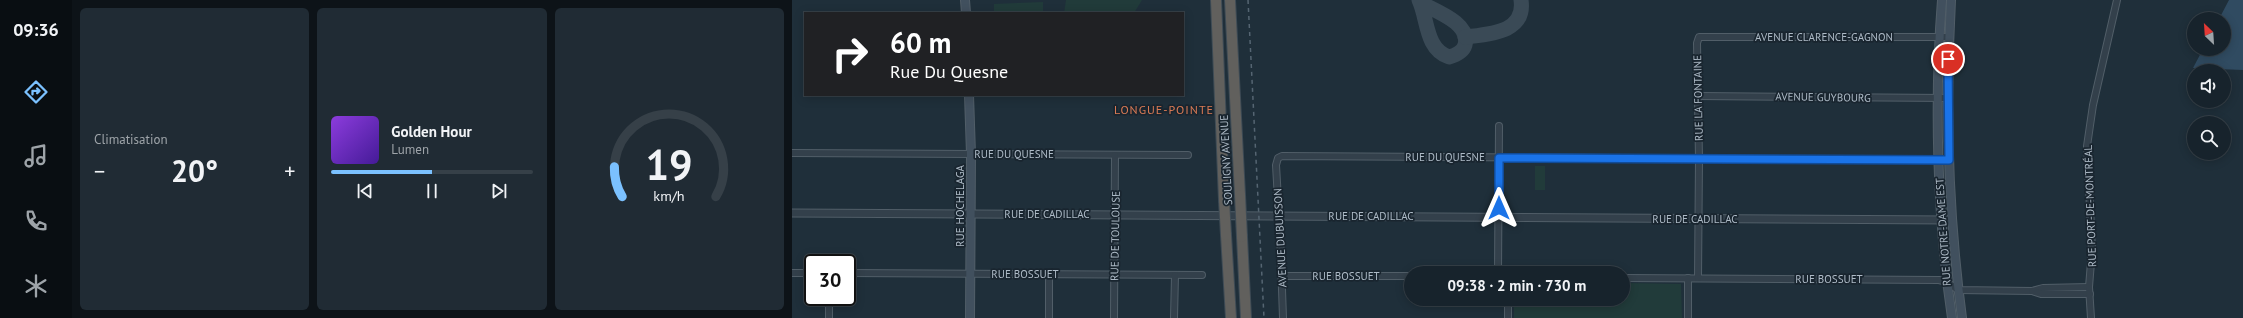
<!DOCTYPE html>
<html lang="fr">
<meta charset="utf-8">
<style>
:root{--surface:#17232c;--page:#202b34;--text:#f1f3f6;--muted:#9ea4a9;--line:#364048;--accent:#7bc1ff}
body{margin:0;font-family:"PT Sans",sans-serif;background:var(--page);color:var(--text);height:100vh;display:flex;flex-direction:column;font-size:15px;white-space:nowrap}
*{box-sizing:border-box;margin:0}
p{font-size:13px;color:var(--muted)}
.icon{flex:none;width:22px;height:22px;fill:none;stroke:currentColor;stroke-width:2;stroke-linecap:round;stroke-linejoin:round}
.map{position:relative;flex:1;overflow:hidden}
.side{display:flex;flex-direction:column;gap:8px;padding:8px;background:#0d1318;width:720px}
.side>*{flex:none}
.hud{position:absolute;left:12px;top:12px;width:380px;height:84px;border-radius:0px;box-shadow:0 2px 10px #0003,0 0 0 1px var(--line);background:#202124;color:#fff;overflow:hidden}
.needle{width:26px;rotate:335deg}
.controls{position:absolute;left:1395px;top:12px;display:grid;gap:8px}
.controls a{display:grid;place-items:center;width:44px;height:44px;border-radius:50%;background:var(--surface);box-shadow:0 2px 10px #0003,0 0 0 1px var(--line);font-size:20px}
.speed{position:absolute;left:12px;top:254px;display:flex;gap:8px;font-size:20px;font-weight:700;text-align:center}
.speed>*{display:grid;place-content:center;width:52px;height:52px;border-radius:50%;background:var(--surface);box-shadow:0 2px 10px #0003,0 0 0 1px var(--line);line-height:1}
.speed .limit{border:2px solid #111;border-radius:6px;background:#fff;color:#111}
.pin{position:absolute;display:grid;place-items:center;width:34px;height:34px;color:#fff;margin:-17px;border:2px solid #fff;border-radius:50%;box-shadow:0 1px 4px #0007}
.me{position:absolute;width:44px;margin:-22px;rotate:0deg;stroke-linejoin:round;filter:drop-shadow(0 0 3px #0008)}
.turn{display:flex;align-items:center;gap:14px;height:84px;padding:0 20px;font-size:18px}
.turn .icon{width:52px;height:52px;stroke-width:2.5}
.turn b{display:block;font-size:28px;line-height:34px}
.big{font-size:30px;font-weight:700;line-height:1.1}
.side .widget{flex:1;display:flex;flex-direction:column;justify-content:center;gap:6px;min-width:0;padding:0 14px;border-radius:6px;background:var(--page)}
.side .dial{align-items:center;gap:0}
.dial svg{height:104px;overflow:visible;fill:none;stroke:var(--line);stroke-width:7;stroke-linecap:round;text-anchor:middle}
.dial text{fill:var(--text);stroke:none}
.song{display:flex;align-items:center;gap:12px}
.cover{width:48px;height:48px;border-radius:6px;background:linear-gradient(135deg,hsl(270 70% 55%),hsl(260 70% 35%))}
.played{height:4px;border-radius:2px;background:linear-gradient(90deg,var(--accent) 50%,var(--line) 50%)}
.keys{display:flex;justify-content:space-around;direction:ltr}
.heat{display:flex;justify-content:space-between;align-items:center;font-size:22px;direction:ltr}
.side .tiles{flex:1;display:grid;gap:8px;grid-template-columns:repeat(3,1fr)}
.trip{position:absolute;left:612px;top:266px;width:226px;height:40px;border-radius:20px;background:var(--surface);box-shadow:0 2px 10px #0003,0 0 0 1px var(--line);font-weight:700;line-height:40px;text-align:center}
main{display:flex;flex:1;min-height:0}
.menu{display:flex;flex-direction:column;width:72px;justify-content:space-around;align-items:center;background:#090e12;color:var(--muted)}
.menu .icon{width:28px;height:28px}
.menu .selected{color:var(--accent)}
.menu b{font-size:18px;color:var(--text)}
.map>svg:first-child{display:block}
</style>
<main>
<nav class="menu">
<b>09:36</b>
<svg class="icon selected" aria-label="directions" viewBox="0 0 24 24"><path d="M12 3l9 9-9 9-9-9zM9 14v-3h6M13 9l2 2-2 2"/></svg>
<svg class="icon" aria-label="music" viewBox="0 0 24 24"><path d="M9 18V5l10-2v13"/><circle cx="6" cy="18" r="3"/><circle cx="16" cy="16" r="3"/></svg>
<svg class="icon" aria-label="phone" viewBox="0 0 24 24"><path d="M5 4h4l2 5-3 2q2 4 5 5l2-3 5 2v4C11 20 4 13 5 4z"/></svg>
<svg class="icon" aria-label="climate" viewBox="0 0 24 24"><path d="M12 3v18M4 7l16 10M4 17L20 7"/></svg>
</nav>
<section class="side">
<div class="tiles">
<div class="widget"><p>Climatisation</p>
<div class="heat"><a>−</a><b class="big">20°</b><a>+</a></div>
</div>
<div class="widget">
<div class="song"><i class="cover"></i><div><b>Golden Hour</b><p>Lumen</p></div></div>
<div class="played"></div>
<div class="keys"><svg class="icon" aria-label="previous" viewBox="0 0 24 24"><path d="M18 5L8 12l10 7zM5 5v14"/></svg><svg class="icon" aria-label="pause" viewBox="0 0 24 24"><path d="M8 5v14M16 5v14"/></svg><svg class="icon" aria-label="next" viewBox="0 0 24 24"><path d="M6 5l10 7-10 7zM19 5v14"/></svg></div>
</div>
<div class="widget dial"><svg viewBox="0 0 100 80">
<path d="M14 69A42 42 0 1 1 86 69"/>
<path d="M14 69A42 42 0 0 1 8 46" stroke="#7bc1ff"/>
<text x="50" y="56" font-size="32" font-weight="700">19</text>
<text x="50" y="72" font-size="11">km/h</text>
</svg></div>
</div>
</section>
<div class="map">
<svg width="1451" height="318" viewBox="0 0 1451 318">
<rect width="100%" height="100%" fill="#1f2f3a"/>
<g fill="#213b3a">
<path d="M274,0H350L342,13H272Z"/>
<path d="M251,2V13H202V4Z"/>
<rect x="743" y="166" width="10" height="24"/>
<path d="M831,283L889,284L890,318H722V299H831Z"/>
</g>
<path fill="#304b61" d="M1437,0H1451V70L1401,68L1411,49H1432V19H1427Z"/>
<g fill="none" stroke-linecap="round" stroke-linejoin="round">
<g stroke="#3a4a56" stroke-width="15">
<path d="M627,0C636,19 633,49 657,57C664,55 671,52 673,45C679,23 643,11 629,3"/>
<path d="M673,37C697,34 734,33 729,0"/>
</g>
<g stroke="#515e68" stroke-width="8">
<g id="minor">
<path d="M907,96L1156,98"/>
<path d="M0,153L396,155"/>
<path d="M486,200L484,165L486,158L490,156L1157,160"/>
<path d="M488,232L491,318"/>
<path d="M0,273H21"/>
<path d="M55,273L410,275"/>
<path d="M706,273L707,126"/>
<path d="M490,276H619"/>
<path d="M831,278L1147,280L1155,282L1166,290L1240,291L1251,288L1297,287"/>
<path d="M906,278L907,159L905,43L907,37H1157"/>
<path d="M1240,291L1249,294H1298"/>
<path d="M37,318V297"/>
<path d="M257,318V274"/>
<path d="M322,318L323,155"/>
<path d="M382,318L383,275"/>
<path d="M716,318V299"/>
<path d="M896,318V278"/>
<path d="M1299,318L1297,287L1300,250L1295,146L1301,105L1325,0"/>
</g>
</g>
<g stroke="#515e68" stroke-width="9">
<path id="tertiary" d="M0,213L1159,220"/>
</g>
<g stroke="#515e68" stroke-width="10">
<g id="secondary">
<path d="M173,0L174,13"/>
<path d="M1150,0C1142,101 1145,217 1160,318"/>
<path d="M1159,0C1153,106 1156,212 1170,318"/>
<path d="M177,95L179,154L178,318"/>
</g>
</g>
<g stroke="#3e4b55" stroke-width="12">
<g id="trunk">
<path d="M424,0L432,200"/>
<path d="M438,0L448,195"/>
<path d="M434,235L439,318"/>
<path d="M450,237L454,318"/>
</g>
</g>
<use href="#minor" stroke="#33404b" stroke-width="6"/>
<use href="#tertiary" stroke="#33404b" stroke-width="7"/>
<use href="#secondary" stroke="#41505e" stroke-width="8"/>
<use href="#trunk" stroke="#61605d" stroke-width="10"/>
<path stroke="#556572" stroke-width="1.5" stroke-dasharray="4 4" stroke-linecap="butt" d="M456,0L472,318"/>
<g stroke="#515e68" stroke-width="8" stroke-linecap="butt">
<path id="minor-bridge" d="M486,200L488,232"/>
</g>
<g stroke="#3e4b55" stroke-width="12" stroke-linecap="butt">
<g id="trunk-bridge">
<path d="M448,195L450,237"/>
<path d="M432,200L434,235"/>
</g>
</g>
<use href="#minor-bridge" stroke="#33404b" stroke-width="6"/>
<use href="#trunk-bridge" stroke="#61605d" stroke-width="10"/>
</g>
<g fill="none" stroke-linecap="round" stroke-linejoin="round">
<g stroke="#114b97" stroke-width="10">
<path id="route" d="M707,208V158L1157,160L1156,59"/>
</g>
<use href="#route" stroke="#1a73e8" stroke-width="7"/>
</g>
<g text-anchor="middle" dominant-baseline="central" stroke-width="3.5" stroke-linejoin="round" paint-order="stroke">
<g font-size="11" fill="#aebbc7" stroke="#19252f">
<text x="1032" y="37">AVENUE CLARENCE-GAGNON</text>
<text transform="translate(1031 97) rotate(1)">AVENUE GUYBOURG</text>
<text transform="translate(906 98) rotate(-91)">RUE LA FONTAINE</text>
<text x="222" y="154">RUE DU QUESNE</text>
<text x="653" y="157">RUE DU QUESNE</text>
<text transform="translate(434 160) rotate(-93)">SOULIGNY AVENUE</text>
<text transform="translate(168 206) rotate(-90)">RUE HOCHELAGA</text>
<text transform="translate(1298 206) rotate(-92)">RUE PORT-DE-MONTRÉAL</text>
<text x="255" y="214">RUE DE CADILLAC</text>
<text x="579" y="216">RUE DE CADILLAC</text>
<text x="903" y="219">RUE DE CADILLAC</text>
<text transform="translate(1151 232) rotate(-94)">RUE NOTRE-DAME EST</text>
<text transform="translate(323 236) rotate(-89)">RUE DE TOULOUSE</text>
<text transform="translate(488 238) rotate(-93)">AVENUE DUBUISSON</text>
<text x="233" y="274">RUE BOSSUET</text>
<text x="554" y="276">RUE BOSSUET</text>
<text x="1037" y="279">RUE BOSSUET</text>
</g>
<g font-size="12" letter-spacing="1" fill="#db7b55" stroke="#19252f">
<text x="372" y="109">LONGUE-POINTE</text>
</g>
</g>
</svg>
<div class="controls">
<a><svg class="needle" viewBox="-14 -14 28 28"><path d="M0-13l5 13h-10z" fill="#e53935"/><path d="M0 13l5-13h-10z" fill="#9ea4a9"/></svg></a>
<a><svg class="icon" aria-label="sound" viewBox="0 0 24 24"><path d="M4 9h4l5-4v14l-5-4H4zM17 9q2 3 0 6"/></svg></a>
<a><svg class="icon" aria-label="search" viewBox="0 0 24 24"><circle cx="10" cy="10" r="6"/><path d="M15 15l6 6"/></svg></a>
</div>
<div class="speed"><div class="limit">30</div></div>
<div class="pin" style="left:1156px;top:59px;background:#d93025"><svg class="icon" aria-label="arrive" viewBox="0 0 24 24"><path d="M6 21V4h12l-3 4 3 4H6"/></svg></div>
<svg class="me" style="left:707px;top:208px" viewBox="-20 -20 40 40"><path d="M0-17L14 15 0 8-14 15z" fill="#1a73e8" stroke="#fff" stroke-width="4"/></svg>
<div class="trip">09:38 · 2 min · 730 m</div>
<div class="hud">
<div class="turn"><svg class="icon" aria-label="right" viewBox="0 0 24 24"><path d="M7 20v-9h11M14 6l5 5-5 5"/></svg><div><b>60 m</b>Rue Du Quesne</div></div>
</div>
</div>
</main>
